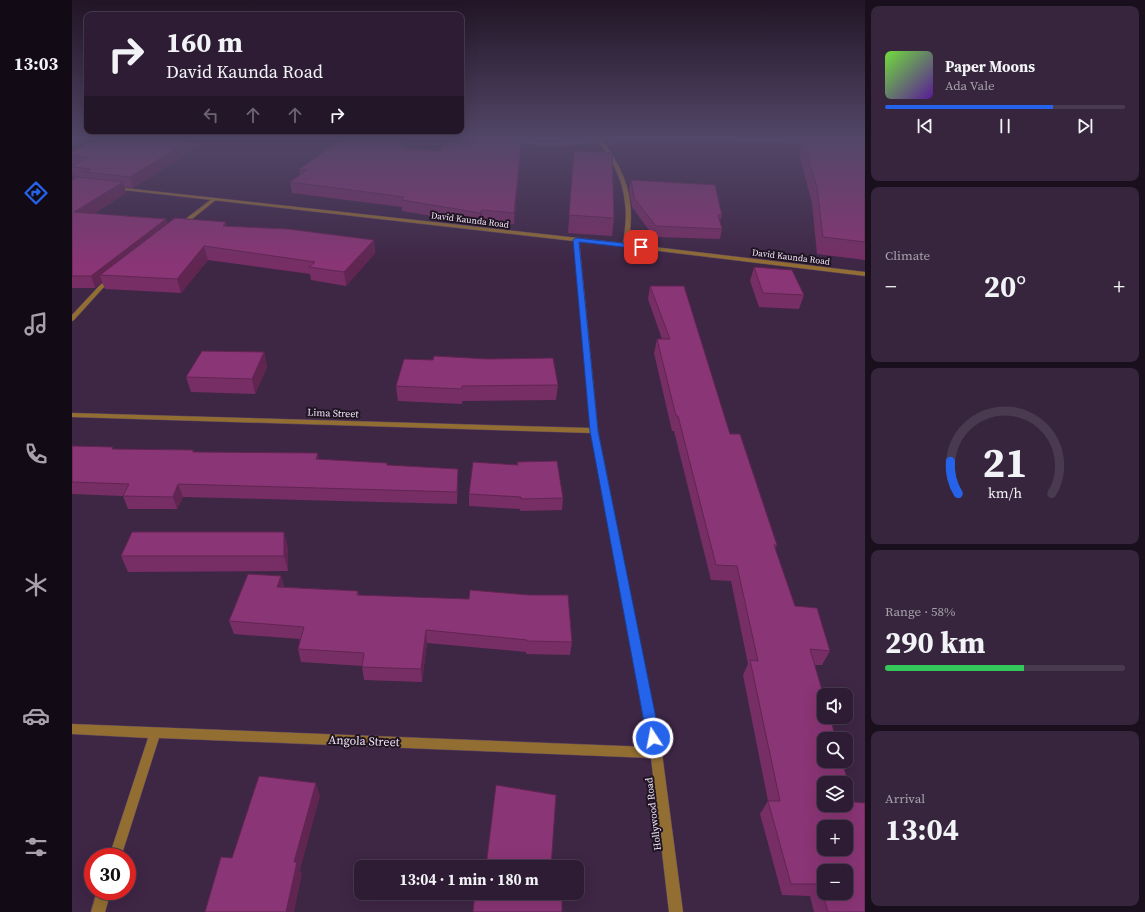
<!DOCTYPE html>
<meta charset="utf-8">
<style>
:root{--surface:#2e1c34;--page:#36253c;--text:#f1f3f6;--muted:#a7a1ac;--line:#493a4f;--accent:#2563eb}
body{margin:0;font-family:"Source Serif 4",serif;background:var(--page);color:var(--text);height:100vh;display:flex;flex-direction:column;font-size:15px;white-space:nowrap}
*{box-sizing:border-box;margin:0}
p{font-size:13px;color:var(--muted)}
.icon{flex:none;width:22px;height:22px;fill:none;stroke:currentColor;stroke-width:2;stroke-linecap:round;stroke-linejoin:round}
.map{position:relative;flex:1;overflow:hidden}
.details{display:flex;flex-direction:column;gap:6px;padding:6px;background:#190f1d;width:280px}
.details>*{flex:none}
.banner{position:absolute;left:12px;top:12px;width:380px;height:122px;border-radius:8px;box-shadow:0 4px 16px #0002,0 0 0 1px var(--line);background:#2e1c34;color:var(--text);overflow:hidden}
.buttons{position:absolute;left:745px;top:688px;display:grid;gap:8px}
.buttons a{display:grid;place-items:center;width:36px;height:36px;border-radius:8px;background:var(--surface);box-shadow:0 4px 16px #0002,0 0 0 1px var(--line);font-size:20px}
.speed{position:absolute;left:12px;top:848px;display:flex;gap:8px;font-size:20px;font-weight:700;text-align:center}
.speed>*{display:grid;place-content:center;width:52px;height:52px;border-radius:50%;background:var(--surface);box-shadow:0 4px 16px #0002,0 0 0 1px var(--line);line-height:1}
.speed .limit{border:6px solid #d22;background:#fff;color:#111}
.pin{position:absolute;display:grid;place-items:center;width:34px;height:34px;color:#fff;margin:-17px;border-radius:8px;box-shadow:0 2px 6px #0006}
.me{position:absolute;width:44px;margin:-22px;rotate:349deg;stroke-linejoin:round;filter:drop-shadow(0 0 3px #0008)}
.turn{display:flex;align-items:center;gap:14px;height:84px;padding:0 16px;font-size:18px}
.turn .icon{width:52px;height:52px;stroke-width:2.5}
.turn b{display:block;font-size:28px;line-height:34px}
.lanes{display:flex;align-items:center;height:38px;padding:0 16px;background:#0003;justify-content:center;gap:20px;direction:ltr}
.lanes .off{opacity:.35}
.big{font-size:30px;font-weight:700;line-height:1.1}
.details .tile{flex:1;display:flex;flex-direction:column;justify-content:center;gap:6px;min-width:0;padding:0 14px;border-radius:8px;background:var(--page)}
.details .dial{align-items:center;gap:0}
.dial svg{height:104px;overflow:visible;fill:none;stroke:var(--line);stroke-width:7;stroke-linecap:round;text-anchor:middle}
.dial text{fill:var(--text);stroke:none}
.song{display:flex;align-items:center;gap:12px}
.cover{width:48px;height:48px;border-radius:6px;background:linear-gradient(135deg,hsl(100 70% 55%),hsl(270 70% 35%))}
.played{height:4px;border-radius:2px;background:linear-gradient(90deg,var(--accent) 70%,var(--line) 70%)}
.keys{display:flex;justify-content:space-around;direction:ltr}
.heat{display:flex;justify-content:space-between;align-items:center;font-size:22px;direction:ltr}
.charge{height:6px;border-radius:3px;background:linear-gradient(90deg,#34c759 58%,var(--line) 0)}
.trip{position:absolute;left:282px;top:860px;width:230px;height:40px;border-radius:8px;background:var(--surface);box-shadow:0 4px 16px #0002,0 0 0 1px var(--line);font-weight:700;line-height:40px;text-align:center}
main{display:flex;flex:1;min-height:0}
.dock{display:flex;flex-direction:column;width:72px;justify-content:space-around;align-items:center;background:#120b15;color:var(--muted)}
.dock .icon{width:28px;height:28px}
.dock .on{color:var(--accent)}
.dock b{font-size:18px;color:var(--text)}
.map>svg:first-child{display:block}
</style>
<main>
<nav class="dock">
<b>13:03</b>
<svg class="icon on" aria-label="directions" viewBox="0 0 24 24"><path d="M12 3l9 9-9 9-9-9zM9 14v-3h6M13 9l2 2-2 2"/></svg>
<svg class="icon" aria-label="music" viewBox="0 0 24 24"><path d="M9 18V5l10-2v13"/><circle cx="6" cy="18" r="3"/><circle cx="16" cy="16" r="3"/></svg>
<svg class="icon" aria-label="phone" viewBox="0 0 24 24"><path d="M5 4h4l2 5-3 2q2 4 5 5l2-3 5 2v4C11 20 4 13 5 4z"/></svg>
<svg class="icon" aria-label="climate" viewBox="0 0 24 24"><path d="M12 3v18M4 7l16 10M4 17L20 7"/></svg>
<svg class="icon" aria-label="car" viewBox="0 0 24 24"><path d="M5 17H2v-5l4-1 3-4h7l3 4 3 1v5h-3M9 17h6M6 11h13"/><circle cx="7" cy="17" r="2"/><circle cx="17" cy="17" r="2"/></svg>
<svg class="icon" aria-label="filters" viewBox="0 0 24 24"><path d="M4 7h16M4 17h16"/><circle cx="9" cy="7" r="2"/><circle cx="15" cy="17" r="2"/></svg>
</nav>
<div class="map">
<svg width="793" height="912" viewBox="0 0 793 912">
<rect width="100%" height="100%" fill="#3e2645"/>
<g fill="none" stroke-linecap="round" stroke-linejoin="round">
<g fill="#4e584c" fill-rule="evenodd">
<path d="M430,139L478,143L519,139L522,141L519,143L478,147L432,141Z"/>
<path d="M533,139H553L535,142L533,141Z"/>
<path d="M661,139L743,140L746,142L743,144L663,141Z"/>
</g>
<g stroke="#5b4562" stroke-width="1">
<g id="minor">
<path d="M141,198L145,199L110,227H106V225Z"/>
<path d="M502,239L507,240L526,431L590,753L611,912H597L579,758L87,738L49,857H37L76,738L0,734V724L577,747L519,433L0,417V413L518,428Z"/>
<path d="M40,276L42,277V279L31,288L2,320L0,321V315L27,286Z"/>
<path d="M25,891H39L33,912H19Z"/>
</g>
</g>
<g stroke="#5b4562" stroke-width="1">
<path id="tertiary" d="M525,139H529C543,157 556,179 558,203C560,216 558,230 557,244L793,272V276L554,247L43,189L41,188L43,187L551,243C553,230 555,216 553,203C551,179 539,158 525,139Z"/>
</g>
<use href="#minor" fill="#926e32" fill-rule="evenodd"/>
<use href="#tertiary" fill="#926e32" fill-rule="evenodd"/>
</g>
<g fill="#772e65">
<path d="M26,139H127L128,145L61,188L52,187L54,193L21,214L94,219L95,224L155,226L302,240L303,253L274,286L239,280L238,274L136,260L109,293L33,289L30,282L23,288H0V180L4,178H2L0,173V166L1,165H0V152Z"/>
<path d="M731,140L793,144V260L745,254L740,203L727,154Z"/>
<path d="M449,144L442,224L410,221L408,224L330,211V207L220,193L218,182L228,175L227,169L368,151Z"/>
<path d="M502,151L542,218L540,236L496,233Z"/>
<path d="M559,180L650,215L648,221L650,229L648,239L582,237L560,207L557,190Z"/>
<path d="M682,267L732,295L727,309L687,307L678,281Z"/>
<path d="M578,286L658,434L705,545L703,549L723,606L758,651L750,665H743L793,912H742L738,896L710,895L688,814L696,801L671,675L676,664L659,581L639,580L602,431H600L582,353L585,339H590L576,299Z"/>
<path d="M192,352L195,367L183,394L119,392L114,377Z"/>
<path d="M361,360L486,385L484,400L390,401V404L326,401L324,386Z"/>
<path d="M0,446L41,449L121,450L122,452L247,459L316,465L386,469L385,504L111,497L105,509H56L51,496L0,494Z"/>
<path d="M445,462L491,498L490,510L448,511V509L397,506V494L445,465Z"/>
<path d="M216,547V571L56,572L49,556Z"/>
<path d="M209,576L212,587L286,591L287,595L500,642L498,655L454,654V652L355,643L350,682L292,680L290,666L229,662L226,649L228,639L162,634L157,621Z"/>
</g>
<g fill="#612552">
<path d="M120,139H127L128,145L61,188L58,177Z"/>
<path d="M449,144V154L442,224V213Z"/>
<path d="M51,182L54,193L6,223L2,212Z"/>
<path d="M410,210V221L408,224V213Z"/>
<path d="M94,219L97,230L28,275L30,282L23,288L19,276Z"/>
<path d="M154,222L157,235L151,226Z"/>
<path d="M302,240L303,253L274,286L272,272Z"/>
<path d="M132,246L136,260L109,293L105,279Z"/>
<path d="M192,352L195,367L183,394L180,379Z"/>
<path d="M246,453L248,466L244,459Z"/>
<path d="M386,469V482L385,504V492Z"/>
<path d="M106,484L111,497L105,509L101,497Z"/>
<path d="M212,532L216,547V571L212,556Z"/>
<path d="M209,576L212,590L205,587Z"/>
<path d="M354,630L355,643L350,682L349,669Z"/>
<path d="M244,783L248,796L228,870L230,874L222,912H214L222,862Z"/>
</g>
<g fill="#8a3575" stroke="#612552" fill-rule="evenodd">
<path d="M26,139H120L58,177L13,172L19,169L0,167V166L16,157L0,155V152Z"/>
<path d="M271,139H330V148L368,151L374,142L449,144L442,213L410,210L408,213L330,200L332,197L218,182L235,170L227,169Z"/>
<path d="M731,140L793,144V242L751,237L745,188Z"/>
<path d="M502,151L540,153L542,218L497,215Z"/>
<path d="M5,177L51,182L2,212L94,219L19,276H0V180Z"/>
<path d="M559,180L643,185L650,215H646L650,229L584,226L562,198Z"/>
<path d="M103,218L154,222L151,226L216,229L302,240L272,272L237,267L243,262L132,246L105,279L28,275Z"/>
<path d="M682,267L720,270L732,295L691,293Z"/>
<path d="M578,286H612L658,434H668L705,545H702L723,606L745,608L758,651L738,649L752,697V717H758L764,739H752V761H770L782,802L793,803V912H756L748,884H719L696,801H708L678,660L686,661L665,566L644,565L606,416H604L585,339H598ZM752,783H774V805H752ZM752,827H774V849H752ZM752,871H774V893H752Z"/>
<path d="M130,351L192,352L180,379L114,377Z"/>
<path d="M362,356L416,359L481,358L486,385L390,386V389L324,386L332,359L361,360Z"/>
<path d="M0,446L41,447L40,449L121,450V452L246,453L244,459L315,463V465L386,469L385,492L106,484L101,497L51,496L57,484L0,482Z"/>
<path d="M485,461L491,498L449,499V497L397,494L401,462L446,465L445,462Z"/>
<path d="M60,532H212V556H49Z"/>
<path d="M176,574L209,576L205,587L286,591L285,595L397,599L398,590L457,595H496L500,642L455,641V640L354,630L349,669L290,667L292,653L226,649L232,627L157,621Z"/>
<path d="M187,776L244,783L222,862H225L214,912H133L149,857L160,858Z"/>
<path d="M424,785L484,795L479,867H414Z"/>
<path d="M403,893H490V912H401Z"/>
</g>
<linearGradient id="sky" x2="0" y2="1"><stop stop-color="#221526"/><stop offset="0.52" stop-color="#524768"/><stop offset="1" stop-color="#524768" stop-opacity="0"/></linearGradient>
<rect width="793" height="266" fill="url(#sky)"/>
<path fill="#2563eb" stroke="#184099" d="M504,238L569,245L572,247L569,249L507,242L526,431L588,738L586,742L581,744L577,742L575,738L518,431L501,240Z"/>
<g text-anchor="middle" dominant-baseline="central" stroke-width="4" stroke-linejoin="round" paint-order="stroke">
<g font-size="9" fill="#f5e6fa" stroke="#1f1422">
<text transform="translate(398 220) rotate(7)">David Kaunda Road</text>
<text transform="translate(719 257) rotate(7)">David Kaunda Road</text>
</g>
<g font-size="10" fill="#f5e6fa" stroke="#1f1422">
<text transform="translate(261 413) rotate(2)">Lima Street</text>
<text transform="translate(581 814) rotate(-97)">Hollywood Road</text>
</g>
<g font-size="12" fill="#f5e6fa" stroke="#1f1422">
<text transform="translate(292 741) rotate(2)">Angola Street</text>
</g>
</g>
</svg>
<div class="buttons">
<a><svg class="icon" aria-label="sound" viewBox="0 0 24 24"><path d="M4 9h4l5-4v14l-5-4H4zM17 9q2 3 0 6"/></svg></a>
<a><svg class="icon" aria-label="search" viewBox="0 0 24 24"><circle cx="10" cy="10" r="6"/><path d="M15 15l6 6"/></svg></a>
<a><svg class="icon" aria-label="layers" viewBox="0 0 24 24"><path d="M12 4l9 5-9 5-9-5zM3 14l9 5 9-5"/></svg></a>
<a>+</a>
<a>−</a>
</div>
<div class="speed"><div class="limit">30</div></div>
<div class="pin" style="left:569px;top:247px;background:#d93025"><svg class="icon" aria-label="arrive" viewBox="0 0 24 24"><path d="M6 21V4h12l-3 4 3 4H6"/></svg></div>
<svg class="me" style="left:581px;top:738px" viewBox="-20 -20 40 40"><circle r="17" fill="#2563eb" stroke="#fff" stroke-width="3"/><path d="M0-11L8 9 0 5-8 9z" fill="#fff"/></svg>
<div class="trip">13:04 · 1 min · 180 m</div>
<div class="banner">
<div class="turn"><svg class="icon" aria-label="right" viewBox="0 0 24 24"><path d="M7 20v-9h11M14 6l5 5-5 5"/></svg><div><b>160 m</b>David Kaunda Road</div></div>
<div class="lanes"><svg class="icon off" aria-label="left" viewBox="0 0 24 24"><path d="M17 20v-9H6M10 6l-5 5 5 5"/></svg><svg class="icon off" aria-label="ahead" viewBox="0 0 24 24"><path d="M12 20V5M6 11l6-6 6 6"/></svg><svg class="icon off" aria-label="ahead" viewBox="0 0 24 24"><path d="M12 20V5M6 11l6-6 6 6"/></svg><svg class="icon" aria-label="right" viewBox="0 0 24 24"><path d="M7 20v-9h11M14 6l5 5-5 5"/></svg></div>
</div>
</div>
<section class="details">
<div class="tile">
<div class="song"><i class="cover"></i><div><b>Paper Moons</b><p>Ada Vale</p></div></div>
<div class="played"></div>
<div class="keys"><svg class="icon" aria-label="previous" viewBox="0 0 24 24"><path d="M18 5L8 12l10 7zM5 5v14"/></svg><svg class="icon" aria-label="pause" viewBox="0 0 24 24"><path d="M8 5v14M16 5v14"/></svg><svg class="icon" aria-label="next" viewBox="0 0 24 24"><path d="M6 5l10 7-10 7zM19 5v14"/></svg></div>
</div>
<div class="tile"><p>Climate</p>
<div class="heat"><a>−</a><b class="big">20°</b><a>+</a></div>
</div>
<div class="tile dial"><svg viewBox="0 0 100 80">
<path d="M14 69A42 42 0 1 1 86 69"/>
<path d="M14 69A42 42 0 0 1 8 44" stroke="#2563eb"/>
<text x="50" y="56" font-size="32" font-weight="700">21</text>
<text x="50" y="72" font-size="11">km/h</text>
</svg></div>
<div class="tile"><p>Range · 58%</p><b class="big">290 km</b><div class="charge"></div></div>
<div class="tile"><p>Arrival</p><b class="big">13:04</b></div>
</section>
</main>
